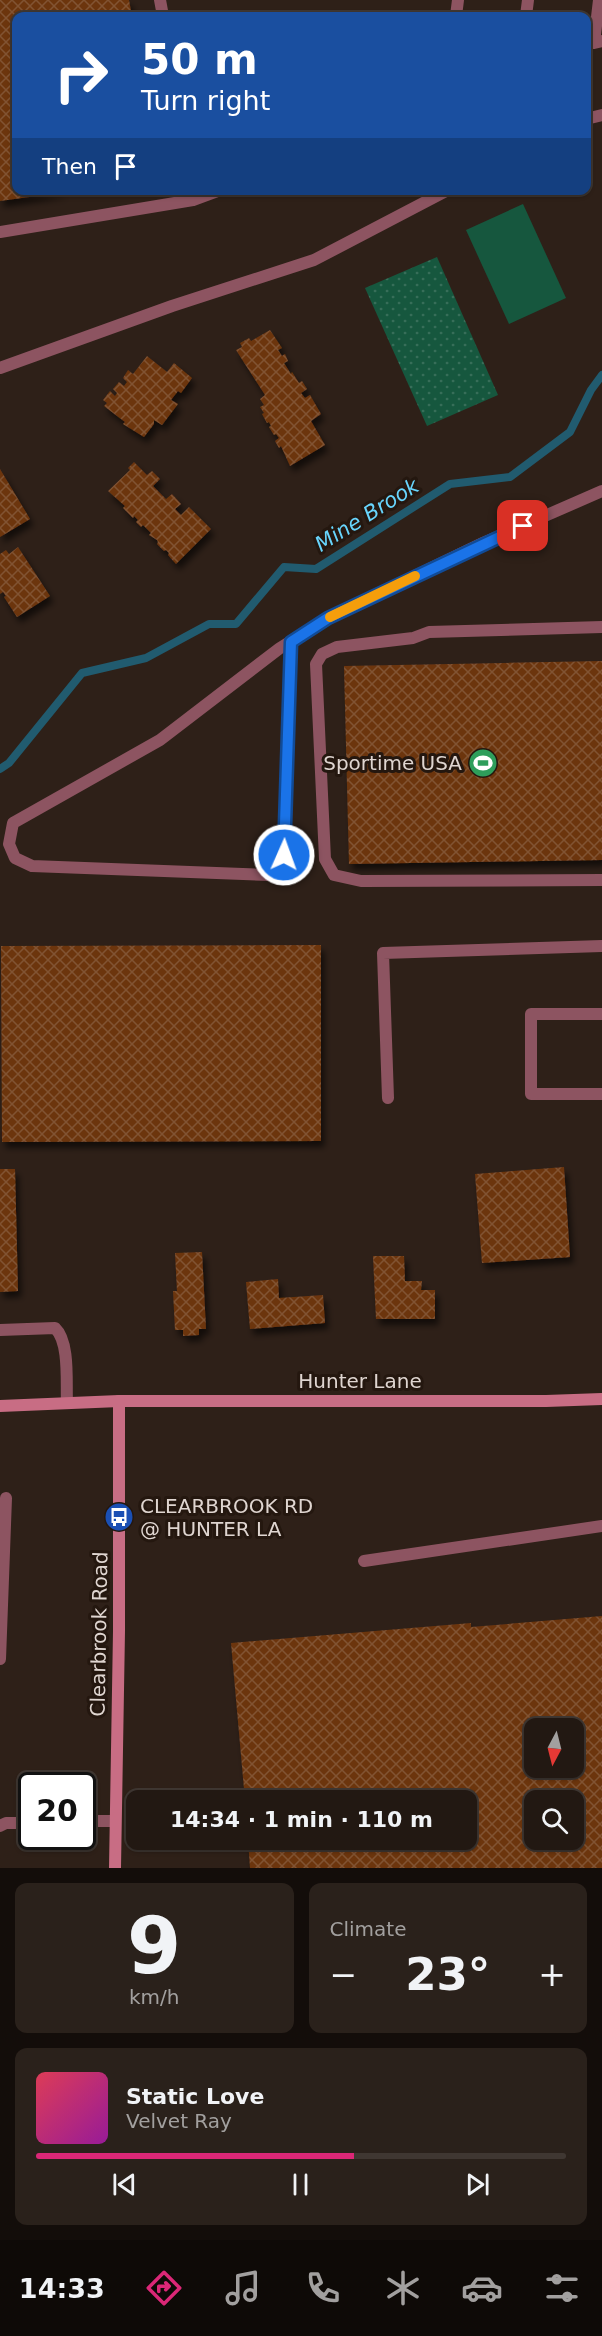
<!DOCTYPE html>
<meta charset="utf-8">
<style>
:root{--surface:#221812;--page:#2a211b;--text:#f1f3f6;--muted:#a2a09f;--line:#3f3732;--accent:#db2777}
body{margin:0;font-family:"DejaVu Sans",sans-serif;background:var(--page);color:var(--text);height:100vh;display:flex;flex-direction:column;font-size:22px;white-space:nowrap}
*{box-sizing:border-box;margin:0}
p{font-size:20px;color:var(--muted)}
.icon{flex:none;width:33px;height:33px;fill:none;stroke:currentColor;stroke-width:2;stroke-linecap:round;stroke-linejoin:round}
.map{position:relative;height:1868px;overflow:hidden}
.drawer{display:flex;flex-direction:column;gap:15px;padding:15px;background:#130d0a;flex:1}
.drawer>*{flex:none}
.guide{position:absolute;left:12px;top:12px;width:579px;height:183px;border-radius:12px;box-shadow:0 2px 4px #0004,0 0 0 2px var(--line);background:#1a4fa0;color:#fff;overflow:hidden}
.needle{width:39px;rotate:187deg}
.controls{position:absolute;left:524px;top:1718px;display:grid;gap:12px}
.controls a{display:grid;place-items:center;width:60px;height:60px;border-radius:12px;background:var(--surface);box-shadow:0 2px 4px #0004,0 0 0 2px var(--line);font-size:30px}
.speed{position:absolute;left:18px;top:1772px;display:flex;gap:12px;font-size:30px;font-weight:700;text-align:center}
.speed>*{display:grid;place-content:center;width:78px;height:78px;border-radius:50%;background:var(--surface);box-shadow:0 2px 4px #0004,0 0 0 2px var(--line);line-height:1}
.speed .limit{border:3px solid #111;border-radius:9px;background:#fff;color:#111}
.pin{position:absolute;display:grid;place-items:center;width:51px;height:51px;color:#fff;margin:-26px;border-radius:12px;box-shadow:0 3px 9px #0006}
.me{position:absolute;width:66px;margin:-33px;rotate:2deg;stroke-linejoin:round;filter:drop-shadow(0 0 4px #0008)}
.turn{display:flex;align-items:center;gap:21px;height:126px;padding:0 30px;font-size:27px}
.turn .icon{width:78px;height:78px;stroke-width:2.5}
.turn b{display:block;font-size:42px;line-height:51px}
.then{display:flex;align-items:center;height:57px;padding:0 30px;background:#0003;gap:12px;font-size:22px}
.big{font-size:45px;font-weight:700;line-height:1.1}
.drawer .tile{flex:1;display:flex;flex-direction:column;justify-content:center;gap:9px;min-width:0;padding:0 21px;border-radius:12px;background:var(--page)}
.drawer .dial{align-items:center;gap:0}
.dial b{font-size:78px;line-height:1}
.song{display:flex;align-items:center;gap:18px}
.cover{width:72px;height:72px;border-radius:9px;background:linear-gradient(135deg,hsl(350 70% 55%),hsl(300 70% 35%))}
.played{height:6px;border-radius:3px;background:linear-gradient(90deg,var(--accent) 60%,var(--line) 60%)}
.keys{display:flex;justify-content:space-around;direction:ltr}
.heat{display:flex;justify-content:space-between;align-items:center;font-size:33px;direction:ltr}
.drawer .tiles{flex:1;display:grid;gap:15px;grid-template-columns:1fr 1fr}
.tile:last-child{grid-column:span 2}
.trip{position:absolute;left:126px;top:1790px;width:351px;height:60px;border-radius:12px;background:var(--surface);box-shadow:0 2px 4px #0004,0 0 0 2px var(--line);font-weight:700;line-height:60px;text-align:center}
.tabs{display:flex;height:96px;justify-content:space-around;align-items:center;background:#0e0a07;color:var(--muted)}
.tabs .icon{width:42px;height:42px}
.tabs .current{color:var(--accent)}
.tabs b{font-size:27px;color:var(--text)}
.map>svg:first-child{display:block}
</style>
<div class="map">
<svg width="602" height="1868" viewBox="0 0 602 1868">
<defs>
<pattern id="park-dots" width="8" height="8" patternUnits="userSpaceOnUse" patternTransform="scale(1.5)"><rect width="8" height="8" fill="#16573e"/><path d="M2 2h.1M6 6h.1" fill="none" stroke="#376e59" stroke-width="1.8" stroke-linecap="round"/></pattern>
<pattern id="building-cross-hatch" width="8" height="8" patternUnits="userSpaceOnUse" patternTransform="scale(1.5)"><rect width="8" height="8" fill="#6c3611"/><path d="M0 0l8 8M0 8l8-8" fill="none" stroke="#815233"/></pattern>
<filter id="shadow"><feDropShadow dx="3.5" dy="6" stdDeviation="3" flood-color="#0009"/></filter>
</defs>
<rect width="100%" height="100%" fill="#2e2018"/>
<path fill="#16573e" d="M523,204L566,298L509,324L466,230Z"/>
<path fill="url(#park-dots)" d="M437,257L498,395L427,426L365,288Z"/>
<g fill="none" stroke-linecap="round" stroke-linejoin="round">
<path stroke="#215b6f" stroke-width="8" d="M0,769L9,763L82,673L146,658L209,624H236L284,567L316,569L450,484L510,477L570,432L591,390L602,375"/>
</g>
<g fill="url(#building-cross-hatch)" fill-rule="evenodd" filter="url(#shadow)">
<path d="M0,0H129L132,16H16V190L65,192L0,201Z"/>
<path d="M270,330L282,348L278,350L282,356L285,354L288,361L284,363L291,374L292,372L299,383L302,381L307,389L301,393L305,398L310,395L321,414L311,421L325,445L290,466L281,446L279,448L275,441L279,438L276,434L274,435L269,427L271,426L269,422L267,423L262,414L264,413L260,407L264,405L260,399L265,395L236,350L242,347L240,343L249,338L251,341Z"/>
<path d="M147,356L167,372L174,363L192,378L181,393L178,391L171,400L178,404L162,425L154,420V424L144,437L123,424L125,422L104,406L107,403L103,400L110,391L115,396L117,393L113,389L119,382L124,386L127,382L123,378L128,370L133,374Z"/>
<path d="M134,462L147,475L152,471L160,479L153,486L166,499L172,494L181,504L175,509L181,515L189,507L211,529L176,564L168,555L169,553L166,550L164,551L157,544L158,542L157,540L149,535L151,533L143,525L141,527L136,522L138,520L134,516L133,518L123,508L125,506L108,491L130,470L128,468Z"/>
<path d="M0,469L30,519L0,537Z"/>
<path d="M18,547L50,596L17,617L4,597L6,596L3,592L0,594V554L6,550L9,554Z"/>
<path d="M602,661V860L349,864L344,666Z"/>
<path d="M321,945V1141L2,1142L1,946Z"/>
<path d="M564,1167L570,1257L482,1263L475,1174Z"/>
<path d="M0,1169H15L18,1291L0,1292Z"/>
<path d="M202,1252L206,1329H199V1335L183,1336V1330H175L173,1291H177L175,1253Z"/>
<path d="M373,1256H404L405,1281H422L421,1290H435V1319H376Z"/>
<path d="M278,1279L279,1298L323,1295L325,1323L250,1329L246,1282Z"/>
<path d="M602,1616V1868H250L248,1839H466V1800H245L231,1643L471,1623V1627ZM534,1728H573V1767H534ZM534,1800H573V1839H534Z"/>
</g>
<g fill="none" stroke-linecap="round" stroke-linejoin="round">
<g stroke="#8d5461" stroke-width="12">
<path d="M160,0L163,16"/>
<path d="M599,0L594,43L602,41"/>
<path d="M456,16L458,0"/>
<path d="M526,16L528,0"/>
<path d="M0,232L193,200L220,190"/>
<path d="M602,627L429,632L413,638L337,647L322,654L316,664L325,859L334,875L361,881L602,880"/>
<path d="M291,641L284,855L268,875L32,866L15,858L9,844L13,823L160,740L280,648L328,618L483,543L602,491"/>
<path d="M602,1014H531V1094H602"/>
<path d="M388,1098L383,953L602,946"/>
<path d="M0,1330L55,1328C70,1342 66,1383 67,1403"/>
<path d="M364,1561L602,1526"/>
<path d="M0,1659L6,1498"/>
<path d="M82,1821H115"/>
<path d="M0,1826L6,1823H32"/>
</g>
<g stroke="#8d5461" stroke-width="12">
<path d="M586,119L602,115"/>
<path d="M0,368L172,306L314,260L448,190"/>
</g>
<g stroke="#c86d84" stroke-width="12">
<path d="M0,1406L119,1401H546L602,1399"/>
<path d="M115,1868L119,1631V1401"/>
</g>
</g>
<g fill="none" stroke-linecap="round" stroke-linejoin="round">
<g stroke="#114b97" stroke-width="15">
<path id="route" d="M284,855L291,642L328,618L523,526"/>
</g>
<use href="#route" stroke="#1a73e8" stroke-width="10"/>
<path stroke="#f59e0b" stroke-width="10" d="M330,617L415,576"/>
</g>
<defs>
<g id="stadium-disc" transform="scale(1.5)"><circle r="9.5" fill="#2e9e5b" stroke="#24170f"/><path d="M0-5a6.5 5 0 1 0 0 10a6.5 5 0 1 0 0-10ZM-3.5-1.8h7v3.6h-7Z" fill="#fff"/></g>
<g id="bus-disc" transform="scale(1.5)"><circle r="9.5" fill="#1a4fb4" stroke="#24170f"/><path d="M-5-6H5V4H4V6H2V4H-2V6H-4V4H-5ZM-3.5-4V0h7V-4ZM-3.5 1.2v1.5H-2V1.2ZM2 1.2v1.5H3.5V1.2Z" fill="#fff"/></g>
</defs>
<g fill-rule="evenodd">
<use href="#stadium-disc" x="483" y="763"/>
<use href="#bus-disc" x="119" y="1517"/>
</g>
<g text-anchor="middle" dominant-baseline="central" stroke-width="6" stroke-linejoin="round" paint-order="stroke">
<g font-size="20" fill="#dfd5d0" stroke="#24170f" text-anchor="end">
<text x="462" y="763">Sportime USA</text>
<text x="140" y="1506" text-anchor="start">CLEARBROOK RD<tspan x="140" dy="23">@ HUNTER LA</tspan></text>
</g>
<g font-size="20" fill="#dfd5d0" stroke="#24170f">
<text x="360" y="1381">Hunter Lane</text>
<text transform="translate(99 1634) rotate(-89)">Clearbrook Road</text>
</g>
<g font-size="21" font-style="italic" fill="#68d5fd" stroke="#24170f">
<text transform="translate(367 515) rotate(-32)">Mine Brook</text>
</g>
</g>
</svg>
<div class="controls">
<a><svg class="needle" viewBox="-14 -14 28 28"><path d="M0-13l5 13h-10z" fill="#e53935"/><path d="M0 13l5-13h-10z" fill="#a2a09f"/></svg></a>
<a><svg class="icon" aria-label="search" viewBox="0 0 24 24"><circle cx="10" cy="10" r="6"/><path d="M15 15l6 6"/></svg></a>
</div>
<div class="speed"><div class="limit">20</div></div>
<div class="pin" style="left:523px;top:526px;background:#d93025"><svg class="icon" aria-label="arrive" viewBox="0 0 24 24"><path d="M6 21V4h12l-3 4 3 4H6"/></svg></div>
<svg class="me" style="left:284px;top:855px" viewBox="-20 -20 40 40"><circle r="17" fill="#1a73e8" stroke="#fff" stroke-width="3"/><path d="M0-11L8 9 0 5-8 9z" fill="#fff"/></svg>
<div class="trip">14:34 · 1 min · 110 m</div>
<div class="guide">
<div class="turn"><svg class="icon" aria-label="right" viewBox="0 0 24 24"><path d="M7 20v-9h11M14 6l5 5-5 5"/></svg><div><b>50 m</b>Turn right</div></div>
<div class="then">Then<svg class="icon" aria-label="arrive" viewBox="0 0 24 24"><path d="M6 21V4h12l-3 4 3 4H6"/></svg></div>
</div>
</div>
<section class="drawer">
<div class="tiles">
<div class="tile dial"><b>9</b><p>km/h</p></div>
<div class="tile"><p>Climate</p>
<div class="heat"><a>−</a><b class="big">23°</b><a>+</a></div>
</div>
<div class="tile">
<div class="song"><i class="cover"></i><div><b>Static Love</b><p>Velvet Ray</p></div></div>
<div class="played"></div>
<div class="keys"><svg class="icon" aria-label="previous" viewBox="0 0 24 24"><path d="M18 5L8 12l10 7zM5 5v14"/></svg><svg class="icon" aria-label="pause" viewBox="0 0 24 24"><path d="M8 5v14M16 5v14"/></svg><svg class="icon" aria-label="next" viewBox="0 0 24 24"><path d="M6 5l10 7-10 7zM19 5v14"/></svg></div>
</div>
</div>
</section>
<nav class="tabs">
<b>14:33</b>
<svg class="icon current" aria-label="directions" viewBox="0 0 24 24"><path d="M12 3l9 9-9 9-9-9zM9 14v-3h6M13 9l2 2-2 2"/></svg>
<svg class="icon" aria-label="music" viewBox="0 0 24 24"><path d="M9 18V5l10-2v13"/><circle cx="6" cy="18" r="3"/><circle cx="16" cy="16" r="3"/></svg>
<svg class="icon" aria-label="phone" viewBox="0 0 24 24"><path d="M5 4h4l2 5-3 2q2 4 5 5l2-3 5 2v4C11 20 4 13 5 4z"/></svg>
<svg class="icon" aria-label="climate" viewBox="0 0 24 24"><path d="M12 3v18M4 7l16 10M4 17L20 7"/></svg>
<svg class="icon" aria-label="car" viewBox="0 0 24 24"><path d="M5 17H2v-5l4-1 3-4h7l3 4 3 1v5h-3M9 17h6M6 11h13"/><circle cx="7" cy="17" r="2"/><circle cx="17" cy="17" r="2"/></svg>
<svg class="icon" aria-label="filters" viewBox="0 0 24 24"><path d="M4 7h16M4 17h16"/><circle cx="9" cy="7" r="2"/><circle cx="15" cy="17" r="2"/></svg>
</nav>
